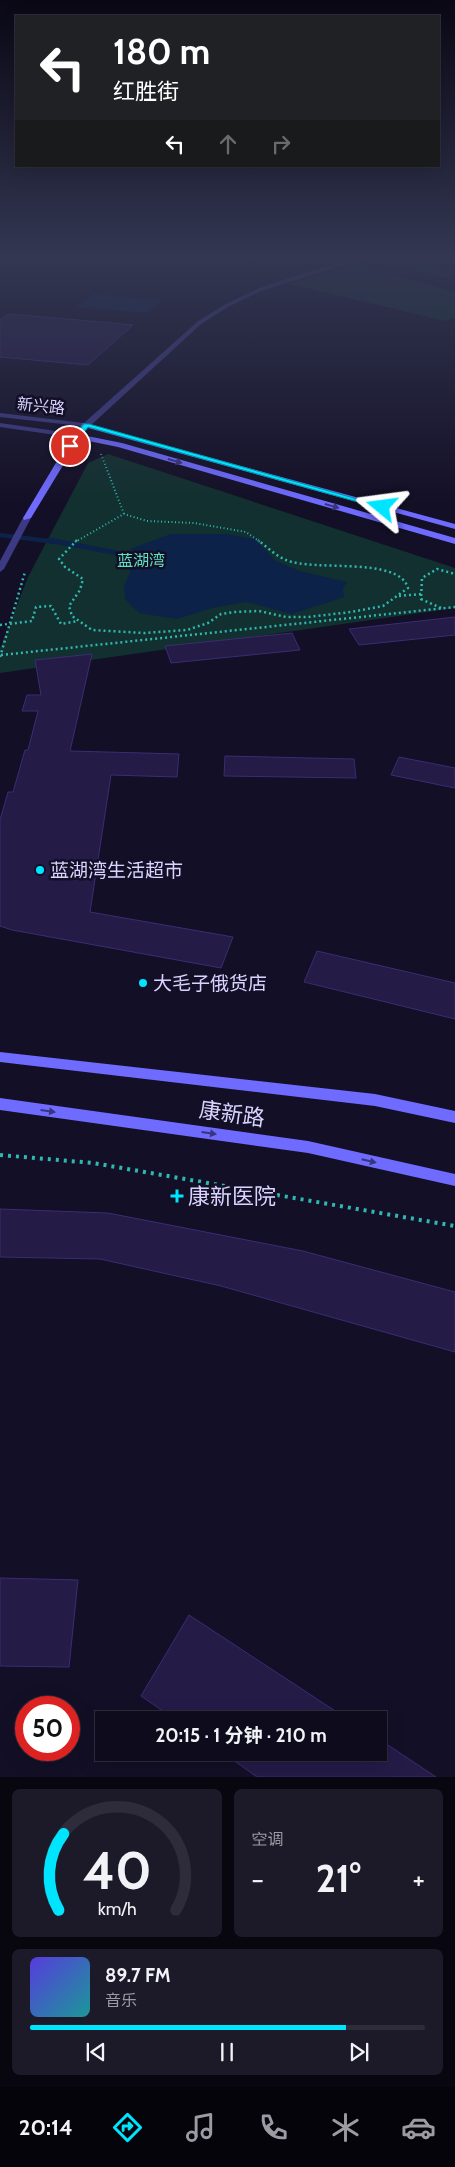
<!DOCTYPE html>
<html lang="zh">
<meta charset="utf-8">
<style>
:root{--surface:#0e0b1c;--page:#1c1929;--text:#f1f3f6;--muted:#9b9ba3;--line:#2e2b3b;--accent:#00e5ff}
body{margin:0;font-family:Cabin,"Noto Sans SC",sans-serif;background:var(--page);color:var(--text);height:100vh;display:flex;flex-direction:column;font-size:19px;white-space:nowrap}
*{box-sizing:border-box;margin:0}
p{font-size:16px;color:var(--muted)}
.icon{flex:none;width:28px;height:28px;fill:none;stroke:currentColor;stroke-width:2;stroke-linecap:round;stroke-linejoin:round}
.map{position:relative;height:1777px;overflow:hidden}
.side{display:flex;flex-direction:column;gap:12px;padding:12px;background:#08060f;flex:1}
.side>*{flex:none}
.hud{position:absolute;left:15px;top:15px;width:425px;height:152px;border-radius:0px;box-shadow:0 5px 20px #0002,0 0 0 1px var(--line);background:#202124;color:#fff;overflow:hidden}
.speed{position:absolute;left:15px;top:1696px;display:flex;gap:10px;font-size:25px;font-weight:700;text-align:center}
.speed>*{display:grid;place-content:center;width:65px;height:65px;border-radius:50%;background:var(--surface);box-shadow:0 5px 20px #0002,0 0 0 1px var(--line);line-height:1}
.speed .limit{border:8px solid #d22;background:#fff;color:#111}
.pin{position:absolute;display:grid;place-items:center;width:42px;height:42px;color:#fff;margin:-21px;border:2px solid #fff;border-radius:50%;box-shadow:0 1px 5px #0007}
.me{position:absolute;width:55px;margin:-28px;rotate:286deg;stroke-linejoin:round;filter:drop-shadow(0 0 4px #0008)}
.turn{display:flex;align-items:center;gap:18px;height:105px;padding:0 15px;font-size:22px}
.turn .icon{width:65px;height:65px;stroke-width:2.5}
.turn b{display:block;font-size:35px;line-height:42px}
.lanes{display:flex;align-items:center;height:48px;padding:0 15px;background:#0003;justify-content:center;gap:25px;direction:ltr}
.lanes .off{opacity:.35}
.big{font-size:38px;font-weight:700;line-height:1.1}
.side .widget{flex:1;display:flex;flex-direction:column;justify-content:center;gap:8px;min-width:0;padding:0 18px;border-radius:8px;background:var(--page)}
.side .dial{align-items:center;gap:0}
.dial svg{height:130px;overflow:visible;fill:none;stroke:var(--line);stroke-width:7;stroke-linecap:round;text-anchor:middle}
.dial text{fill:var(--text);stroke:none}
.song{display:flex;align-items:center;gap:15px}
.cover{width:60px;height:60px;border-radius:8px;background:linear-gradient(135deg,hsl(250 70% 55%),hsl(180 70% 35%))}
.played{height:5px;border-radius:2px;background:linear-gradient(90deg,var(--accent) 80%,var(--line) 80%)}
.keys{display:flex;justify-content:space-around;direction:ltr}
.heat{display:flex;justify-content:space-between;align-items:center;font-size:28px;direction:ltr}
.side .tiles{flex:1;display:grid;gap:12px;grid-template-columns:1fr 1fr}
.widget:last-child{grid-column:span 2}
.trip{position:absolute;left:95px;top:1711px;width:292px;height:50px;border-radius:0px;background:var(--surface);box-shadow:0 5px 20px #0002,0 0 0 1px var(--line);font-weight:700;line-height:50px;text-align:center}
.tabs{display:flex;height:80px;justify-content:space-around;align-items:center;background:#06040b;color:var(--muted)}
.tabs .icon{width:35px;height:35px}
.tabs .active{color:var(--accent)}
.tabs b{font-size:22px;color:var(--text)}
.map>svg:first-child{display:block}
</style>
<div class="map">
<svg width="455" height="1777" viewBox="0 0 455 1777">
<rect width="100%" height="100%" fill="#130f26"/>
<g fill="#12302f">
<path d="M355,264L455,292V318L445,321L290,284Z"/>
<path d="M428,265L455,272V274L442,278L411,269Z"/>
<path d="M108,454L455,568V608L0,673V648L28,577L88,463Z"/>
</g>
<g fill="#0c2248">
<path d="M94,294L162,300L146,313L76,307Z"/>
<path d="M171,534H226L255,539L276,561L300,571L347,582L343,588L344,597L292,614L246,602L212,608L177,619L139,613L125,599L124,586L130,572V549Z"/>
</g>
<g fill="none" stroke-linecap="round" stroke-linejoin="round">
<path stroke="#0c2248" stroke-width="4.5" d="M0,535L56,542"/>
<path stroke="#0c2248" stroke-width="5" d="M49,540L138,557"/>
</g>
<g fill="#241b47" stroke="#3b2d73">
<path d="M9,314L101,322L133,325L88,365L0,357V320Z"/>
<path d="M455,617V635L359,645L349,629Z"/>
<path d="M292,633L300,650L171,663L165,646Z"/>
<path d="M92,654L70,751L179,754L177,777L111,775L90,912L233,937L221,968L12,930L0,926V820L8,792H13L25,750H28L38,711H22L27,695H41L35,660Z"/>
<path d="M225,756L354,759L356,778L224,776Z"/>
<path d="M399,757L455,768V788L391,775Z"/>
<path d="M317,951L455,983V1019L304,982Z"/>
<path d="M0,1209L108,1213L303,1251L455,1292V1352L221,1286L100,1259L0,1257Z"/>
<path d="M0,1578L78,1580L69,1667L0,1666Z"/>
<path d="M189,1615L349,1720H176L141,1696Z"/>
<path d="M379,1739L436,1777H257L222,1752H379Z"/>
</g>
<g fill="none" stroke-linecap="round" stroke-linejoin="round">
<g stroke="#2fb8b0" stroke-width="2" stroke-dasharray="1 2.5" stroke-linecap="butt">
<path d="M101,454L124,514"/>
<path d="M75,542L124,514L147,521L194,523L246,532L260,542"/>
</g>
<g stroke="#2fb8b0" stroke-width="2.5" stroke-dasharray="2 3" stroke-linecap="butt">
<path d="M77,540L59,559L65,567L83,579L80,590L69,606L72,616L92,630L144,633L187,630L208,623L221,614L234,612L259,611L286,617H308L351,612L383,606L408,588C399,556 314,572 286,560C276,556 267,547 258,540"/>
<path d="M399,596L421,594"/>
<path d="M441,608L421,599L422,578L437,569L455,574"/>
<path d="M0,625L32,621L36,607L51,606L61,624L78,621"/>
<path d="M1,655L455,607"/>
<path d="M0,657L25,572"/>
</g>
<path stroke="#2fb8b0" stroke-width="4" stroke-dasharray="3 5" stroke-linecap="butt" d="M0,1155L93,1163L455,1226"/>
<g fill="#3d3a85" fill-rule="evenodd">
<path d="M364,256H372L261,291L228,307L201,324L89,427L0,417V413L84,423L197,322L224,305L257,289L316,269Z"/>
<path d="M0,423L77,434L81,436L77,438L0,427Z"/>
<path d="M24,516L31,518L4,569L0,572V561Z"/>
</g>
<g fill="#6f6bff" fill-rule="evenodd">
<path d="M83,423L455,524V529L88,428L82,435L122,443L455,538V544L118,447L79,439L31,518L24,520L23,518L66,446Z"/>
<path d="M0,1052L375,1094L455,1111V1123L375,1106L0,1062Z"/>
<path d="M0,1098L308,1141L455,1174V1186L308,1153L0,1110Z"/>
</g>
</g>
<defs><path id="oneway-solid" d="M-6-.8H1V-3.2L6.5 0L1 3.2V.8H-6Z" transform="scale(1.25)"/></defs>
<g fill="#38347d">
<use href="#oneway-solid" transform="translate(175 461) rotate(16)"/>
<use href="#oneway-solid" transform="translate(332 506) rotate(16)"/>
<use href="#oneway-solid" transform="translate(48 1111) rotate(8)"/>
<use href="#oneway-solid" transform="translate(209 1133) rotate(8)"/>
<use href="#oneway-solid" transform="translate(369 1161) rotate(13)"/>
</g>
<linearGradient id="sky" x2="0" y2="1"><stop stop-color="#0a0815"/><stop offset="0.51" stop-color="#333752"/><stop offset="1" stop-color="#333752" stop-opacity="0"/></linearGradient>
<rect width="455" height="505" fill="url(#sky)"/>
<path fill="#00e5ff" stroke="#0095a6" d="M84,424H89L386,507L380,508L88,427L72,447H67V445Z"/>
<g fill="#00e5ff" stroke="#130f26" stroke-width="2">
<circle cx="40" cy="870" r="5"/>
<circle cx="143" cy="983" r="5"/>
<path d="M174.5 1188.5h5v5h5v5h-5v5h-5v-5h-5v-5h5z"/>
</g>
<g text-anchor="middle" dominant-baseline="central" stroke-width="5" stroke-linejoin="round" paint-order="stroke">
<g font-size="16" fill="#d9d4ff" stroke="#130f26">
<text transform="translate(41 406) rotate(6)">新兴路</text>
</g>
<g font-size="16" fill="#5fe0c0" stroke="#130f26">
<text x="141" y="560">蓝湖湾</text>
</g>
<g font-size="19" fill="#d9d4ff" stroke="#130f26" text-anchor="start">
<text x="50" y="870">蓝湖湾生活超市</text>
<text x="153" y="983">大毛子俄货店</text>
</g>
<g font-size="22" fill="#d9d4ff" stroke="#130f26">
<text transform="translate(232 1114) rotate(8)">康新路</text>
</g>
<g font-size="22" fill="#d9d4ff" stroke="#130f26" text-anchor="start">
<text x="188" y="1196">康新医院</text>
</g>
</g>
</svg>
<div class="speed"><div class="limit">50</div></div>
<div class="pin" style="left:70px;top:446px;background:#d93025"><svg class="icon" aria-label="arrive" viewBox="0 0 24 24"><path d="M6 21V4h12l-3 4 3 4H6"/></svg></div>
<svg class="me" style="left:382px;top:507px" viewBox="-20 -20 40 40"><path d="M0-17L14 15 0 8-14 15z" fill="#00e5ff" stroke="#fff" stroke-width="4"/></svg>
<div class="trip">20:15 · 1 分钟 · 210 m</div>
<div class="hud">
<div class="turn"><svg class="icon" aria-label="left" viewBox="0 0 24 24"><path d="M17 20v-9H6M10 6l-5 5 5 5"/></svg><div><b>180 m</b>红胜街</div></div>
<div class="lanes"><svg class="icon" aria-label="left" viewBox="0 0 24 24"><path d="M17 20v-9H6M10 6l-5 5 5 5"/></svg><svg class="icon off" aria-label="ahead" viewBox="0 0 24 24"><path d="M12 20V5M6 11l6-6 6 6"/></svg><svg class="icon off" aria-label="right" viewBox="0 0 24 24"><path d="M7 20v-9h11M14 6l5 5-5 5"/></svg></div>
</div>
</div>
<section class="side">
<div class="tiles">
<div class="widget dial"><svg viewBox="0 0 100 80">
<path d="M14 69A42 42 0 1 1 86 69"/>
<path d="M14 69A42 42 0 0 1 17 22" stroke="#00e5ff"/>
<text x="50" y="56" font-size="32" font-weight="700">40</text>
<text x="50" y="72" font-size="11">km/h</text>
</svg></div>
<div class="widget"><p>空调</p>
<div class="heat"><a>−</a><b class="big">21°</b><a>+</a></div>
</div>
<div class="widget">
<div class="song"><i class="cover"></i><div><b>89.7 FM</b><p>音乐</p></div></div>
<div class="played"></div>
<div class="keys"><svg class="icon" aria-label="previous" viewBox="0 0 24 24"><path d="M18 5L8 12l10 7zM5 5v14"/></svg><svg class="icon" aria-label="pause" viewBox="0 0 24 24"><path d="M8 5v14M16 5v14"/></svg><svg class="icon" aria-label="next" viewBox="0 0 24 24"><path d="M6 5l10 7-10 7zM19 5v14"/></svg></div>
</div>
</div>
</section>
<nav class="tabs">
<b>20:14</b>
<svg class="icon active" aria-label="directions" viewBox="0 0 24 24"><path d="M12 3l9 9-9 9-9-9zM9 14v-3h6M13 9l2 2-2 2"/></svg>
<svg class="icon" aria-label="music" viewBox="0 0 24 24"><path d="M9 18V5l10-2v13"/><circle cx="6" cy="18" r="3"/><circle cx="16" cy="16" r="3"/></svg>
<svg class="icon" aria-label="phone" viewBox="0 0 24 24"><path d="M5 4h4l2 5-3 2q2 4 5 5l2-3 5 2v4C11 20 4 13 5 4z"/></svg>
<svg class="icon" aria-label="climate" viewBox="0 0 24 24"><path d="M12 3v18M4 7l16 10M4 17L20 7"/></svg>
<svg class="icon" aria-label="car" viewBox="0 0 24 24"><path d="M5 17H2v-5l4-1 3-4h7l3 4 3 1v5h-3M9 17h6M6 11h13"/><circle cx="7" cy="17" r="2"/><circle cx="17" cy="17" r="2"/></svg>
</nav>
